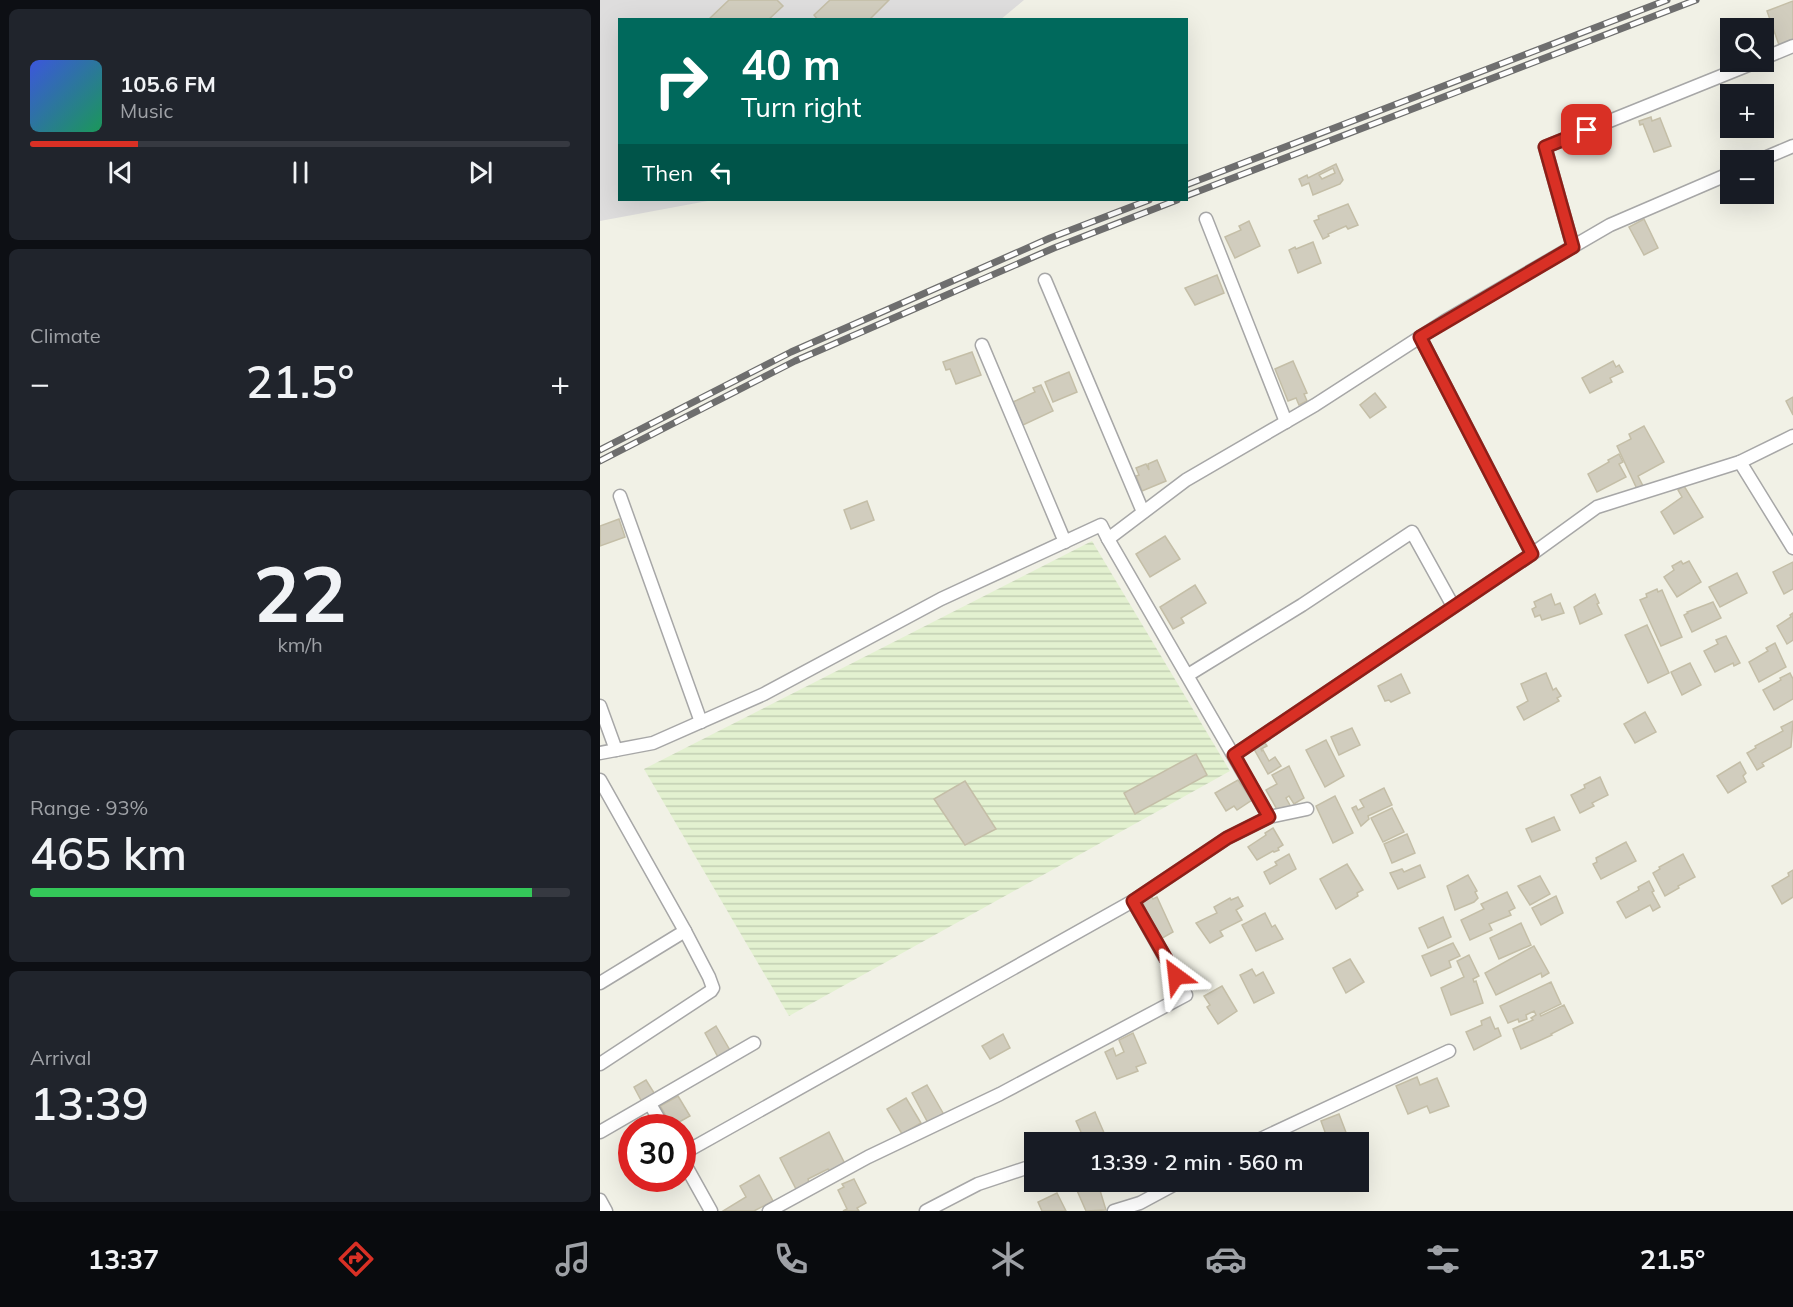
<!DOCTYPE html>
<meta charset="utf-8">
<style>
:root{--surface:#171b24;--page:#20242c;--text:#f1f3f6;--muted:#9ea1a6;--line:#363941;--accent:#d93025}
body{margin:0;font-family:Mulish,sans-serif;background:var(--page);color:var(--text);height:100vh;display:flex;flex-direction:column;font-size:22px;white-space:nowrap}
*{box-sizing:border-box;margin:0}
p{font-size:20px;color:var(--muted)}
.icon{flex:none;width:33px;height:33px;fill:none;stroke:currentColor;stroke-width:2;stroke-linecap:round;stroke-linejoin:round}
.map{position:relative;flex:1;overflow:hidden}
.details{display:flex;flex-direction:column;gap:9px;padding:9px;background:#0d0f14;width:600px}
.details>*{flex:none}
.top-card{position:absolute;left:18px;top:18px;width:570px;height:183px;border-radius:0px;box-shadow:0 6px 24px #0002;background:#00695c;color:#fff;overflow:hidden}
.tools{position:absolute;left:1120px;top:18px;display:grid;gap:12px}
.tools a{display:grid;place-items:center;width:54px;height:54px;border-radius:0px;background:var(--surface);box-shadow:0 6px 24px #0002;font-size:30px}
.speed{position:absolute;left:18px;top:1114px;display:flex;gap:12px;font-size:30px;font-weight:700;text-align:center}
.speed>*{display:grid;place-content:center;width:78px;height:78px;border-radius:50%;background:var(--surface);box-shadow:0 6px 24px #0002;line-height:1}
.speed .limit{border:9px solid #d22;background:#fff;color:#111}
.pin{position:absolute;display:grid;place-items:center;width:51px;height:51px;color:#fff;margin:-26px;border-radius:12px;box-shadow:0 3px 9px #0006}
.me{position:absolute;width:66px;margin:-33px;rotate:330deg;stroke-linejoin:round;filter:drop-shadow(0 0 4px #0008)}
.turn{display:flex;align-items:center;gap:21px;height:126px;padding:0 24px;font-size:27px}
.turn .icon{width:78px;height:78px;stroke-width:2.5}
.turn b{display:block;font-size:42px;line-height:51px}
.then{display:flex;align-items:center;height:57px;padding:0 24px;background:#0003;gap:12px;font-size:22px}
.big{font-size:45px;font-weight:600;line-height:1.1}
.details .widget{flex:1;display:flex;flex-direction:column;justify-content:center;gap:9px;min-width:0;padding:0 21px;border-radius:9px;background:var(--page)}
.details .dial{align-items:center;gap:0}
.dial b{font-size:78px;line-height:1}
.song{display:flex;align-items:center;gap:18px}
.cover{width:72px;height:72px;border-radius:9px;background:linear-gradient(135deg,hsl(230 70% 55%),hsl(150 70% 35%))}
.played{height:6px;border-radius:3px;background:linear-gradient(90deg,var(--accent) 20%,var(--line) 20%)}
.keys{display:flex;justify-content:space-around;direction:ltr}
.heat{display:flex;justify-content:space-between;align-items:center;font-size:33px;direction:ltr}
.charge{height:9px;border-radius:4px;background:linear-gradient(90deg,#34c759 93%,var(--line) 0)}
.trip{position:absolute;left:424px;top:1132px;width:345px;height:60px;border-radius:0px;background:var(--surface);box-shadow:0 6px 24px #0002;font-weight:600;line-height:60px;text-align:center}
.menu{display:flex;height:96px;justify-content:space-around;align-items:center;background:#090b0e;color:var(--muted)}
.menu .icon{width:42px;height:42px}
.menu .on{color:var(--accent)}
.menu b{font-size:27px;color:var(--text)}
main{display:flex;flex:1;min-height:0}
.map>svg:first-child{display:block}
</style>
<main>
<section class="details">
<div class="widget">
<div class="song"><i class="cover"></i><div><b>105.6 FM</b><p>Music</p></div></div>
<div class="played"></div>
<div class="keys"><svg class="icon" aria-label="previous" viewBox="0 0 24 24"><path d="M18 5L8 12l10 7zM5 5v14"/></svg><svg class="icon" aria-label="pause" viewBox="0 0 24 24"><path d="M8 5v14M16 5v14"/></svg><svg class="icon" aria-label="next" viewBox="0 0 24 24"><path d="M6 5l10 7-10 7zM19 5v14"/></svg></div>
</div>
<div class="widget"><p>Climate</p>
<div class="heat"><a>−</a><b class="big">21.5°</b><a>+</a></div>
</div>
<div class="widget dial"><b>22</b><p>km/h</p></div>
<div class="widget"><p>Range · 93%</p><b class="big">465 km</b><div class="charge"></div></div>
<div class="widget"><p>Arrival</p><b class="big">13:39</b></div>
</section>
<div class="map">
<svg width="1193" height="1211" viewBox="0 0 1193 1211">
<defs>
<pattern id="farmland-rules" width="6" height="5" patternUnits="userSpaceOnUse" patternTransform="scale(1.5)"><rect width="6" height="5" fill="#e3f1d0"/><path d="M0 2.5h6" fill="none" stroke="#c2ceb2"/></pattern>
</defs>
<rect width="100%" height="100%" fill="#f1f1e6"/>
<path fill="#dedddd" d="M0,0H424L400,20H20V200H113L0,221Z"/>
<path fill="url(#farmland-rules)" d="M492,541L630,771L189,1016L44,769Z"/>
<g fill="#d1cdbe" stroke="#c4bea7" stroke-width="1.5" fill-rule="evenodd">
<path d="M129,0H177L183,6L168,20H108Z"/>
<path d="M230,0H289L269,20H218L214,15Z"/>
<path d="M1193,1V40L1179,45L1167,11Z"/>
<path d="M1148,21L1151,28H1131V35L1128,29Z"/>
<path d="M1051,117L1052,121L1060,118L1071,146L1054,152L1043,124L1040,125L1039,121Z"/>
<path d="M736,164L743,180L740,184L713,195L709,183L702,186L699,179L707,175L708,178ZM733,168L735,173L722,179L719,175Z"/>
<path d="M748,204L758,225L748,229L746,226L728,234L729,236L723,239L714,221L719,219L718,216Z"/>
<path d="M1044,219L1058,248L1044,255L1029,227Z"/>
<path d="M649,221L660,246L635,258L625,237L641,230L639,226Z"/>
<path d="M713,242L721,263L698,273L689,250L695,247L696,249Z"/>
<path d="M617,275L624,293L595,305L585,288Z"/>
<path d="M372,352L381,375L356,384L350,369L346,370L343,362Z"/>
<path d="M693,361L707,393L704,394L707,401L699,405L696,398L688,401L675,369Z"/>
<path d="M1013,361L1016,367L1019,365L1023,372L1010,378L1012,382L990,393L982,378Z"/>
<path d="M469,372L477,392L453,402L445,382Z"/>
<path d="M441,385L453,411L423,425L413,402L435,392L433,388Z"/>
<path d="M775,393L786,407L770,418L760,405Z"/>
<path d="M1193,397V415L1186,401Z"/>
<path d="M1044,426L1064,462L1038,476L1043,486L1037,489L1017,446L1031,439L1029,434Z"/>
<path d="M1019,454L1023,462L1019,464L1026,477L997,492L988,474L1009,462L1008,460Z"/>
<path d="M557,460L566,481L542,491L536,476L539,475L536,468L546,464L549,470L548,464Z"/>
<path d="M1084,486L1103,517L1074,534L1061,512L1082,497L1078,490Z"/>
<path d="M267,501L274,520L251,529L244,510Z"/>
<path d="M19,519L25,537L0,546V526Z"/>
<path d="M565,536L580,559L550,577L536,554Z"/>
<path d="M1081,561L1083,564L1089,561L1101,582L1077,597L1064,577L1074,570L1072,566Z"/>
<path d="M1193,562V589L1184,594L1173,572Z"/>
<path d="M1137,573L1147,593L1120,607L1109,587Z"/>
<path d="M595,585L606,603L581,618L584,623L573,629L560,607Z"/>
<path d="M1057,589L1058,592L1062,590L1082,637L1061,646L1040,600L1047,597L1046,594Z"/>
<path d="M951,594L955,605L960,603L964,613L942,620L940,615L935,617L932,609L936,607L934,602Z"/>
<path d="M995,594L999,603L997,604L1002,614L980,624L974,607Z"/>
<path d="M1113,602L1121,618L1092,632L1084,615L1088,613L1087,612Z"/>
<path d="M1193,613V640L1187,644L1177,626L1191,617L1190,615Z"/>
<path d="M1047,625L1069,673L1048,683L1025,635Z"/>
<path d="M1126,636L1140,663L1134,666L1133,663L1115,672L1104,651L1118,644L1116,640Z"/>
<path d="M1175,643L1186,667L1159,682L1149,662L1168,651L1166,648Z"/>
<path d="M1090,663L1101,685L1082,695L1071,672Z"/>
<path d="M946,673L953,690L956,688L961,696L957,698L959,701L924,720L917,707L928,701L921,684Z"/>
<path d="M1190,673L1193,679V699L1174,710L1163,690L1181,680L1180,678Z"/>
<path d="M801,674L810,693L791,702L789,700L785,701L778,686Z"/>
<path d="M1045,712L1056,732L1035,743L1024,724Z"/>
<path d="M1193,721L1191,747L1162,763L1164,766L1157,770L1147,753L1156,748L1155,746L1183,731L1181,727Z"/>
<path d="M752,728L760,745L739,755L731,737Z"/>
<path d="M726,740L744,776L725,787L706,750Z"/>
<path d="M665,743L667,746L661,749L662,751L663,750L669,761L675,757L681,766L668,774L654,749Z"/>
<path d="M596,754L607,775L535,814L524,793Z"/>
<path d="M1140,762L1146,773L1143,776L1146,782L1128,793L1117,776Z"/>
<path d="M689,766L704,798L694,804L689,796L686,798L691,807L679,813L666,790L677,784L672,775Z"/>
<path d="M1000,777L1008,795L992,803L994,806L980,813L971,795L985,788L984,785Z"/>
<path d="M638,780L652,800L637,810L634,806L626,811L615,793Z"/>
<path d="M365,781L396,829L365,845L334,799Z"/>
<path d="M784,788L792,805L768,816L769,819L761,826L752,808L756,806L758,810L764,807L760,800Z"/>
<path d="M735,796L753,833L733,843L716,806Z"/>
<path d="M792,808L804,832L783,842L771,818Z"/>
<path d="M954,817L960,830L932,842L926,829Z"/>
<path d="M673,828L683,845L678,848L679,850L674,852L673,851L657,860L648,847L666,835L665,833Z"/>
<path d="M807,834L815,853L792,863L784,844Z"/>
<path d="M1026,842L1036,861L1001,879L993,864L997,862L996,858Z"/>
<path d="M689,854L696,869L670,884L664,872L677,865L675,862Z"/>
<path d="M1083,854L1095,877L1078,886L1079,888L1065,896L1053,873L1060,869L1059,867Z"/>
<path d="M747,864L763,890L757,893L758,896L736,909L720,879Z"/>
<path d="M820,865L825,877L798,889L790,873L802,869L804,872Z"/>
<path d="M1193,870V897L1182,904L1172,886L1189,876L1188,873Z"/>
<path d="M868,875L877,891L875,892L878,898L874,902L855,910L847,886Z"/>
<path d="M940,876L950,894L930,905L918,886Z"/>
<path d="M1049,881L1054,891L1052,892L1060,907L1053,911L1050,905L1026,918L1017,902L1039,890L1038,887Z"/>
<path d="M907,892L915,908L909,911L911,915L889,924L892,930L870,940L861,920L884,909L881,904Z"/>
<path d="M551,896L553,899L557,897L573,932L559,940L542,901Z"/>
<path d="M956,896L963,913L941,925L932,908Z"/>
<path d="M638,897L643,906L636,910L642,920L620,931L623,936L610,943L596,923L617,913L614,907L630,898L631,900Z"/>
<path d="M665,913L672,927L675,925L683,939L656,951L642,925Z"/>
<path d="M843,917L851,937L828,948L819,928Z"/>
<path d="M921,923L931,945L899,959L890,938Z"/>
<path d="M853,943L860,956L849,961L851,967L831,976L822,956Z"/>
<path d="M934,946L949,973L942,977L941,973L896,995L885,973Z"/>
<path d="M869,955L879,976L873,979L874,982L876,981L883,1003L851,1015L841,988L864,977L857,961Z"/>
<path d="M750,959L764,982L746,993L733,968Z"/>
<path d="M652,969L656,976L663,972L674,993L654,1003L640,975Z"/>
<path d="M951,982L961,1004L940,1014L941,1016L964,1005L973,1023L951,1034L952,1035L921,1049L913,1029L933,1020L931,1018L936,1015L934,1011L926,1015L927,1019L919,1022L918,1019L908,1023L900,1006Z"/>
<path d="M622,986L637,1011L618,1024L607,1007L610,1005L604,996Z"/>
<path d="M890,1017L895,1029L898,1028L901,1036L874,1050L866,1032L882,1025L881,1021Z"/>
<path d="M116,1026L131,1052L119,1059L105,1033Z"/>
<path d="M533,1033L546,1063L536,1067L538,1071L517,1079L505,1052L513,1048L516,1056L524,1052L519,1040Z"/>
<path d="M403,1034L410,1048L390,1059L382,1046Z"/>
<path d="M817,1077L820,1085L837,1078L849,1106L830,1113L827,1106L808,1114L796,1086Z"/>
<path d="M46,1080L56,1096L43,1104L34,1087Z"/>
<path d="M327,1085L343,1113L342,1115L328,1123L312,1093Z"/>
<path d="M78,1096L90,1116L72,1126L60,1106Z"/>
<path d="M306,1098L321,1123L302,1134L287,1109Z"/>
<path d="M495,1112L505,1135L486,1143L476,1121Z"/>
<path d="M739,1114L750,1143H729L721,1121Z"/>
<path d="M229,1132L245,1164L230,1172L228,1169L208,1179L209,1183L196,1189L180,1158Z"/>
<path d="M159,1175L173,1201L154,1211H123L146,1197L140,1186Z"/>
<path d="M254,1179L266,1203L257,1208L259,1211H243L247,1209L238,1190L244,1187L242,1184Z"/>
<path d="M487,1182H494L497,1188L499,1187L506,1210L486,1211L475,1186Z"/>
<path d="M457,1193L466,1211H442L438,1202Z"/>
</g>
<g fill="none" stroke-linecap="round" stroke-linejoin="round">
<g stroke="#a7a7a7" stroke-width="15">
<g id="minor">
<path d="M1164,58L1193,46"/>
<path d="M1160,160L1193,146"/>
<path d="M606,219L686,422"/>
<path d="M973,247L945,147L1156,62"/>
<path d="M445,280L543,512"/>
<path d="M382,345L465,542"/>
<path d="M1140,462L1193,436"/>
<path d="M20,496L101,722"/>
<path d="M508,539L669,817L707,809"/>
<path d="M932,554L997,507L1140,462L1193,548"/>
<path d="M588,675L702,605L812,532L853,606"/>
<path d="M0,706L16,750"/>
<path d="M0,753L53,743L164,694L341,599L501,525L508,539L586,480L715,405L845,321L1010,225L1131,173"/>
<path d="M634,755L932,554L820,337"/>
<path d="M0,780L85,931L0,983"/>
<path d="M0,1064L111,991L113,988L109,977L85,931"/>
<path d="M50,1104L64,1128"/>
<path d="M0,1132L154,1043"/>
<path d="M652,1143L849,1051"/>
<path d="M82,1154L533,901"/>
<path d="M82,1159L111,1211"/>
<path d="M0,1200L6,1211"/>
<path d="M169,1211L268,1157L400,1094L586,995L533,901L627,838L669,817"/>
<path d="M326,1211L378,1184L435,1165"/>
<path d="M514,1211L540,1203L579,1182"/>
</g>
</g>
<use href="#minor" stroke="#fff" stroke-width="12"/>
<g stroke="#6e6e6e" stroke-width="7">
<g id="rail">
<path d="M586,185L1067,0"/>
<path d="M586,196L1096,0"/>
<path d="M0,450L191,352L450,238L549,200"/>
<path d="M0,461L195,361L454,248L577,200"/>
</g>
</g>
<use href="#rail" stroke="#fff" stroke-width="4.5" stroke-dasharray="14" stroke-linecap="butt"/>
</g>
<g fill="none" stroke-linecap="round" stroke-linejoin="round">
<g stroke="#8d1f18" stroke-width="15">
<path id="route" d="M576,976L533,901L627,838L669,817L634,755L932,554L820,337L973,247L945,147L987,130"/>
</g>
<use href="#route" stroke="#d93025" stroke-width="10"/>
</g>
</svg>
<div class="tools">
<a><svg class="icon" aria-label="search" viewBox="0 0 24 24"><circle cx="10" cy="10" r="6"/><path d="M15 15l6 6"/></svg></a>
<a>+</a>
<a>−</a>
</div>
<div class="speed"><div class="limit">30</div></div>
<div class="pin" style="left:987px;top:130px;background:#d93025"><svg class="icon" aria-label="arrive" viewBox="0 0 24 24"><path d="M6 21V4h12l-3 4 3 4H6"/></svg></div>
<svg class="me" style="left:576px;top:976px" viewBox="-20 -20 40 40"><path d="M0-17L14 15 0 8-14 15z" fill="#d93025" stroke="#fff" stroke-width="4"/></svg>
<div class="trip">13:39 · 2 min · 560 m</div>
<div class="top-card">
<div class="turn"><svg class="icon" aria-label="right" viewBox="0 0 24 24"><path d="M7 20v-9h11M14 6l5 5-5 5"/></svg><div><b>40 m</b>Turn right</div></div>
<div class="then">Then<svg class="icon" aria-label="left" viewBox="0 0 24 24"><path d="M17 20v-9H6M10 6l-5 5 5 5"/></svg></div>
</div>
</div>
</main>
<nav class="menu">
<b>13:37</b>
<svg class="icon on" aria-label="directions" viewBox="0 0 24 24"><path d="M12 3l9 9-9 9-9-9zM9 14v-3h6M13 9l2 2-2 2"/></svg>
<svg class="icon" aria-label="music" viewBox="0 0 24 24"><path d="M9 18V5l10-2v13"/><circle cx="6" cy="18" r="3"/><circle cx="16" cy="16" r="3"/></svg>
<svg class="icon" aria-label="phone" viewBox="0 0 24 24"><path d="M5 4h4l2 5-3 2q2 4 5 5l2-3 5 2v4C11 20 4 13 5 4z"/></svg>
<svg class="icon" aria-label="climate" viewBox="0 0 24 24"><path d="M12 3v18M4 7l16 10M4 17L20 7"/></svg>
<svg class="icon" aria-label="car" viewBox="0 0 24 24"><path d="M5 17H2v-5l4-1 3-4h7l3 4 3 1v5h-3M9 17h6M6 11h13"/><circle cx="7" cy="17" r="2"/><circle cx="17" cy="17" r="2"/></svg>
<svg class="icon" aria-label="filters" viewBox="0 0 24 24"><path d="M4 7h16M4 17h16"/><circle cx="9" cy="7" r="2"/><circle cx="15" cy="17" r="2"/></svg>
<b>21.5°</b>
</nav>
